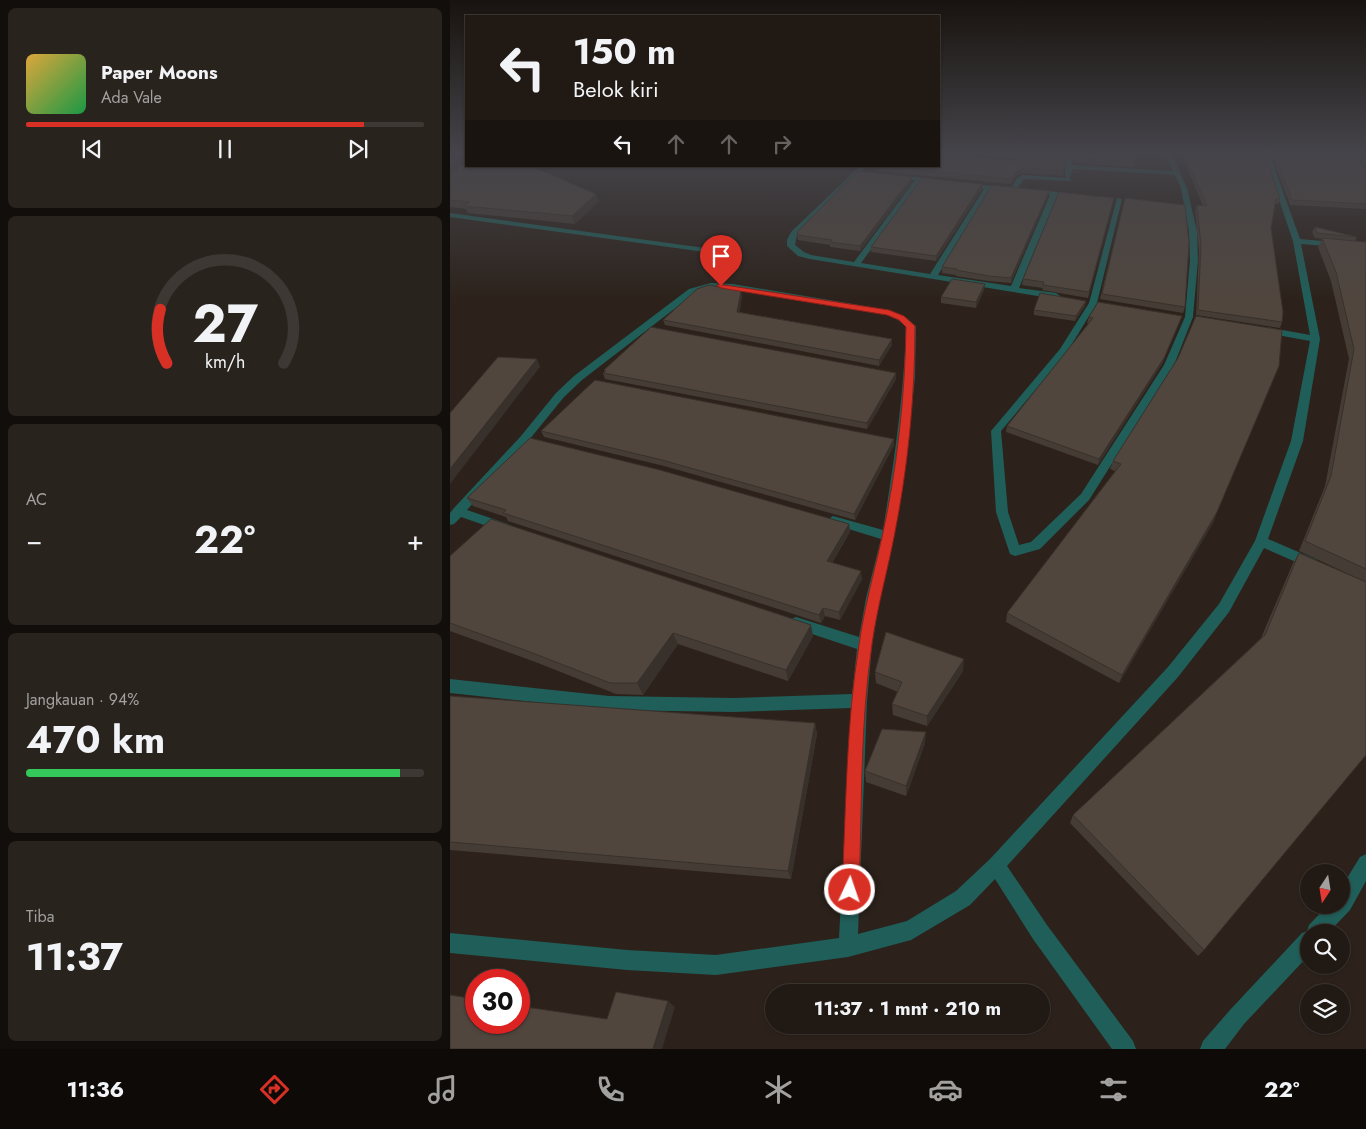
<!DOCTYPE html>
<html lang="id">
<meta charset="utf-8">
<style>
:root{--surface:#211a14;--page:#29231d;--text:#f1f3f6;--muted:#a2a1a0;--line:#3e3834;--accent:#d93025}
body{margin:0;font-family:Jost,sans-serif;background:var(--page);color:var(--text);height:100vh;display:flex;flex-direction:column;font-size:19px;white-space:nowrap}
*{box-sizing:border-box;margin:0}
p{font-size:16px;color:var(--muted)}
.icon{flex:none;width:28px;height:28px;fill:none;stroke:currentColor;stroke-width:2;stroke-linecap:round;stroke-linejoin:round}
.map{position:relative;flex:1;overflow:hidden}
.panel{display:flex;flex-direction:column;gap:8px;padding:8px;background:#120e0b;width:450px}
.panel>*{flex:none}
.guide{position:absolute;left:15px;top:15px;width:475px;height:152px;border-radius:0px;box-shadow:0 1px 4px #0004,0 0 0 1px var(--line);background:#211a14;color:var(--text);overflow:hidden}
.needle{width:32px;rotate:192deg}
.fabs{position:absolute;left:850px;top:864px;display:grid;gap:10px}
.fabs a{display:grid;place-items:center;width:50px;height:50px;border-radius:50%;background:var(--surface);box-shadow:0 1px 4px #0004,0 0 0 1px var(--line);font-size:25px}
.speed{position:absolute;left:15px;top:969px;display:flex;gap:10px;font-size:25px;font-weight:700;text-align:center}
.speed>*{display:grid;place-content:center;width:65px;height:65px;border-radius:50%;background:var(--surface);box-shadow:0 1px 4px #0004,0 0 0 1px var(--line);line-height:1}
.speed .limit{border:8px solid #d22;background:#fff;color:#111}
.pin{position:absolute;display:grid;place-items:center;width:42px;height:42px;color:#fff;margin:-51px -21px;border-radius:50% 50% 50% 0;rotate:-45deg;box-shadow:0 0 5px #0007}
.pin .icon{rotate:45deg}
.me{position:absolute;width:55px;margin:-28px;rotate:3deg;stroke-linejoin:round;filter:drop-shadow(0 0 4px #0008)}
.turn{display:flex;align-items:center;gap:18px;height:105px;padding:0 25px;font-size:22px}
.turn .icon{width:65px;height:65px;stroke-width:2.5}
.turn b{display:block;font-size:35px;line-height:42px}
.lanes{display:flex;align-items:center;height:48px;padding:0 25px;background:#0003;justify-content:center;gap:25px;direction:ltr}
.lanes .off{opacity:.35}
.big{font-size:38px;font-weight:700;line-height:1.1}
.panel .card{flex:1;display:flex;flex-direction:column;justify-content:center;gap:8px;min-width:0;padding:0 18px;border-radius:8px;background:var(--page)}
.panel .dial{align-items:center;gap:0}
.dial svg{height:130px;overflow:visible;fill:none;stroke:var(--line);stroke-width:7;stroke-linecap:round;text-anchor:middle}
.dial text{fill:var(--text);stroke:none}
.song{display:flex;align-items:center;gap:15px}
.cover{width:60px;height:60px;border-radius:8px;background:linear-gradient(135deg,hsl(40 70% 55%),hsl(140 70% 35%))}
.played{height:5px;border-radius:2px;background:linear-gradient(90deg,var(--accent) 85%,var(--line) 85%)}
.keys{display:flex;justify-content:space-around;direction:ltr}
.heat{display:flex;justify-content:space-between;align-items:center;font-size:28px;direction:ltr}
.charge{height:8px;border-radius:4px;background:linear-gradient(90deg,#34c759 94%,var(--line) 0)}
.trip{position:absolute;left:315px;top:984px;width:285px;height:50px;border-radius:25px;background:var(--surface);box-shadow:0 1px 4px #0004,0 0 0 1px var(--line);font-weight:700;line-height:50px;text-align:center}
.tabs{display:flex;height:80px;justify-content:space-around;align-items:center;background:#0d0a08;color:var(--muted)}
.tabs .icon{width:35px;height:35px}
.tabs .current{color:var(--accent)}
.tabs b{font-size:22px;color:var(--text)}
main{display:flex;flex:1;min-height:0}
.map>svg:first-child{display:block}
</style>
<main>
<section class="panel">
<div class="card">
<div class="song"><i class="cover"></i><div><b>Paper Moons</b><p>Ada Vale</p></div></div>
<div class="played"></div>
<div class="keys"><svg class="icon" aria-label="previous" viewBox="0 0 24 24"><path d="M18 5L8 12l10 7zM5 5v14"/></svg><svg class="icon" aria-label="pause" viewBox="0 0 24 24"><path d="M8 5v14M16 5v14"/></svg><svg class="icon" aria-label="next" viewBox="0 0 24 24"><path d="M6 5l10 7-10 7zM19 5v14"/></svg></div>
</div>
<div class="card dial"><svg viewBox="0 0 100 80">
<path d="M14 69A42 42 0 1 1 86 69"/>
<path d="M14 69A42 42 0 0 1 10 36" stroke="#d93025"/>
<text x="50" y="56" font-size="32" font-weight="700">27</text>
<text x="50" y="72" font-size="11">km/h</text>
</svg></div>
<div class="card"><p>AC</p>
<div class="heat"><a>−</a><b class="big">22°</b><a>+</a></div>
</div>
<div class="card"><p>Jangkauan · 94%</p><b class="big">470 km</b><div class="charge"></div></div>
<div class="card"><p>Tiba</p><b class="big">11:37</b></div>
</section>
<div class="map">
<svg width="916" height="1049" viewBox="0 0 916 1049">
<rect width="100%" height="100%" fill="#2c221b"/>
<g fill="none" stroke-linecap="round" stroke-linejoin="round">
<g fill="#205e59" fill-rule="evenodd">
<path d="M616,153H622V165L723,171L715,153H721L737,188L747,231L748,260L743,317L724,365L639,500L590,549L565,556L560,554L546,512L541,431L610,349L639,303L667,198L672,199L647,303L617,352L551,431L558,512L569,545L581,542L631,494L714,365L735,317L740,260L739,231L731,188L725,175L622,169L621,176L618,178L621,179V181L574,179L566,190L561,189L567,178L573,175L618,178L615,176Z"/>
<path d="M813,153H819L850,239L916,245V249L851,244L870,339L853,441L818,539L867,560L869,564L867,568L862,569L814,548L779,612L728,677L557,866L597,925L683,1041L686,1049H662L583,939L545,879L520,905L461,940L398,957L266,975L177,970L0,953V933L177,950L266,955L389,938L401,708L283,712L159,710L0,693V679L159,696L283,698L402,694L407,649L341,627L339,623L341,619L346,617L409,637L416,598L431,539L379,523L377,520L383,516L433,530C444,462 454,395 456,327L448,320L437,315L283,290L261,289L245,293L132,380L114,397L79,440L17,510L58,524L60,527L58,530L54,532L11,517L4,524L0,525V513L4,508L71,436L106,393L124,376L239,289L261,283L283,284L439,310L454,316L466,326L465,377L456,463L444,536L430,598L422,645L417,701L408,934L457,921L506,891L540,859L718,667L769,604L805,541L841,441L860,341L816,333L811,330L816,327L860,335L843,241Z"/>
<path d="M897,153H903L916,170V176Z"/>
<path d="M410,166H418L408,173L347,235L345,245L354,252L361,255L404,262L465,180L443,177V175L487,179L489,180V182L471,181L411,263L480,274L534,189L515,186V184L557,187L560,189L559,190L540,189L488,275L561,286L600,195L579,191L582,189L624,194L626,195V197L607,196L569,288L606,293L610,296L606,299L360,259L348,256L337,246V240L341,232Z"/>
<path d="M0,213L255,248L259,250L255,252L0,217Z"/>
<path d="M916,854V881L900,910L879,932H859V955L794,1024L775,1049H750L753,1041L780,1010L852,933L857,931L859,925L878,905H891V888L910,857Z"/>
</g>
</g>
<g fill="#453c35">
<path d="M510,153H615L613,176L573,173L566,176L561,184L426,171V166H489V154L563,161L565,160L563,158Z"/>
<path d="M623,153H684L685,162L684,167L624,163Z"/>
<path d="M731,153H815L830,199L828,204H825L821,228L832,322L830,328L746,315L749,251L745,211L747,205L753,206Z"/>
<path d="M821,153H901L916,171V209L840,205Z"/>
<path d="M905,153H916V167Z"/>
<path d="M0,158L12,166L146,194L149,201L125,224L18,213L16,209L0,207Z"/>
<path d="M462,177V182L410,251L380,247V245L348,240L347,235Z"/>
<path d="M532,189L486,261L421,252V247Z"/>
<path d="M598,196L561,283L538,281L506,276V275L492,273V267Z"/>
<path d="M675,198L735,307L733,313L650,299Z"/>
<path d="M663,203L638,298L592,290L593,288L572,285L573,279Z"/>
<path d="M865,227L907,237L905,241L916,242V582L849,551L875,486L899,359L881,281L868,247L872,239L865,238L862,232Z"/>
<path d="M534,290L526,308L491,303V297Z"/>
<path d="M292,296L289,312L442,339V345L429,366L215,325L213,320Z"/>
<path d="M636,301L635,306L625,321L584,315V310Z"/>
<path d="M639,317L730,321L712,364L648,465L556,432L557,426L639,323H637Z"/>
<path d="M728,358L764,521L669,683L556,622L557,613L665,471L660,469L663,461Z"/>
<path d="M154,370L446,379L417,429L155,379L153,373L154,372Z"/>
<path d="M91,431L444,439V445L405,520L214,466L94,437Z"/>
<path d="M17,498L399,524L400,532L382,563L412,579L390,620L375,616L371,623L58,521L56,517L23,506Z"/>
<path d="M849,553L754,950L748,956L620,823L623,815L811,638L843,563Z"/>
<path d="M0,556L363,636L338,681L228,644L193,695L166,694L88,663L0,631Z"/>
<path d="M513,671L477,726L443,715L442,704L448,692L426,683L425,672Z"/>
<path d="M0,696L365,723L367,734L341,879L0,850Z"/>
<path d="M475,743L456,796L416,782L415,771Z"/>
</g>
<g fill="#38312b">
<path d="M9,159L12,166L0,173V164Z"/>
<path d="M574,168L573,173L566,176L561,184L562,179L567,171Z"/>
<path d="M462,177V182L410,251V246Z"/>
<path d="M532,184V189L486,261V256Z"/>
<path d="M599,191L598,196L561,283V278Z"/>
<path d="M146,194L149,201L125,224L122,216Z"/>
<path d="M535,284L534,290L526,308V302Z"/>
<path d="M291,291L292,296L289,318L287,312Z"/>
<path d="M636,301L635,306L625,321L626,316Z"/>
<path d="M732,316L712,364L648,465L649,459Z"/>
<path d="M442,339V345L429,366V360Z"/>
<path d="M87,359L90,367L0,484V469Z"/>
<path d="M446,373V379L417,429V423Z"/>
<path d="M444,439V445L405,520L404,514Z"/>
<path d="M767,512L764,521L669,683L672,675Z"/>
<path d="M399,524L400,532L378,569L377,561Z"/>
<path d="M411,571L412,579L390,620L389,612Z"/>
<path d="M373,608L375,616L371,623L369,615Z"/>
<path d="M361,625L363,636L338,681L336,670Z"/>
<path d="M223,633L228,644L193,695L187,683Z"/>
<path d="M514,659L513,671L477,726V716Z"/>
<path d="M365,723L367,734L341,879L338,871Z"/>
<path d="M476,732L475,743L456,796V786Z"/>
<path d="M218,1001L225,1007L212,1049H203Z"/>
</g>
<g fill="#50463e" stroke="#38312b">
<path d="M489,153V154L563,161L568,157L564,153H561H615L614,171L574,168L567,171L562,179L431,166H489Z"/>
<path d="M624,153H684L685,162L625,158Z"/>
<path d="M734,153H815L830,199H826L821,228L833,312L832,322L748,310L751,246L747,205L757,206Z"/>
<path d="M824,153H901L916,171V204L842,200Z"/>
<path d="M911,153H916V159Z"/>
<path d="M0,158L9,159L0,164Z"/>
<path d="M16,163V166H81L146,194L122,216L14,206L20,202L0,200V173Z"/>
<path d="M408,171L462,177L410,246L380,242L382,240L347,235L348,231Z"/>
<path d="M472,178L532,184L486,256L421,247Z"/>
<path d="M542,185L599,191L561,278L539,276L506,270L507,269L492,267Z"/>
<path d="M609,192L664,198L639,292L593,285L594,282L573,279Z"/>
<path d="M675,198L735,205L739,243L735,307L652,294Z"/>
<path d="M865,227L907,237L867,233Z"/>
<path d="M872,238L916,242V569L855,541L881,476L904,349L886,272Z"/>
<path d="M502,279L535,284L526,302L491,297Z"/>
<path d="M259,285L291,291L287,312L442,339L429,360L213,320L247,289Z"/>
<path d="M590,293L636,301L626,316L584,310Z"/>
<path d="M648,302L732,316L714,358L649,459L557,426L643,318L639,317Z"/>
<path d="M746,316L832,330L829,366L767,512L672,675L557,613L671,464L663,461L728,358Z"/>
<path d="M201,327L446,373L417,423L153,373L156,371L154,370Z"/>
<path d="M48,357L87,359L0,469V413Z"/>
<path d="M145,380L444,439L404,514L212,460L91,431Z"/>
<path d="M80,438L210,470L399,524L377,561L411,571L389,612L373,608L369,615L53,513L56,510L17,498Z"/>
<path d="M41,519L361,625L336,670L223,633L187,683H160L80,652L0,623V556Z"/>
<path d="M849,553L916,582V755L754,950L623,815L815,635Z"/>
<path d="M436,632L514,659L477,716L442,704L452,682L425,672Z"/>
<path d="M0,696L365,723L338,871L0,842Z"/>
<path d="M432,729L476,732L456,786L415,771Z"/>
<path d="M166,992L218,1001L203,1049H0V995L26,999V1022H69V1006L157,1019Z"/>
</g>
<linearGradient id="sky" x2="0" y2="1"><stop stop-color="#18130f"/><stop offset="0.51" stop-color="#45444a"/><stop offset="1" stop-color="#45444a" stop-opacity="0"/></linearGradient>
<rect width="916" height="300" fill="url(#sky)"/>
<path fill="#d93025" stroke="#8d1f18" d="M268,284L439,310L454,316L465,326C465,396 458,468 444,537C437,573 427,608 422,644C410,725 412,809 409,890L406,897L400,899L394,897L392,890C396,809 396,725 409,645C414,608 424,573 432,537C447,469 455,397 456,327L449,320L437,315L271,288L267,286Z"/>
</svg>
<div class="fabs">
<a><svg class="needle" viewBox="-14 -14 28 28"><path d="M0-13l5 13h-10z" fill="#e53935"/><path d="M0 13l5-13h-10z" fill="#a2a1a0"/></svg></a>
<a><svg class="icon" aria-label="search" viewBox="0 0 24 24"><circle cx="10" cy="10" r="6"/><path d="M15 15l6 6"/></svg></a>
<a><svg class="icon" aria-label="layers" viewBox="0 0 24 24"><path d="M12 4l9 5-9 5-9-5zM3 14l9 5 9-5"/></svg></a>
</div>
<div class="speed"><div class="limit">30</div></div>
<div class="pin" style="left:271px;top:286px;background:#d93025"><svg class="icon" aria-label="arrive" viewBox="0 0 24 24"><path d="M6 21V4h12l-3 4 3 4H6"/></svg></div>
<svg class="me" style="left:400px;top:890px" viewBox="-20 -20 40 40"><circle r="17" fill="#d93025" stroke="#fff" stroke-width="3"/><path d="M0-11L8 9 0 5-8 9z" fill="#fff"/></svg>
<div class="trip">11:37 · 1 mnt · 210 m</div>
<div class="guide">
<div class="turn"><svg class="icon" aria-label="left" viewBox="0 0 24 24"><path d="M17 20v-9H6M10 6l-5 5 5 5"/></svg><div><b>150 m</b>Belok kiri</div></div>
<div class="lanes"><svg class="icon" aria-label="left" viewBox="0 0 24 24"><path d="M17 20v-9H6M10 6l-5 5 5 5"/></svg><svg class="icon off" aria-label="ahead" viewBox="0 0 24 24"><path d="M12 20V5M6 11l6-6 6 6"/></svg><svg class="icon off" aria-label="ahead" viewBox="0 0 24 24"><path d="M12 20V5M6 11l6-6 6 6"/></svg><svg class="icon off" aria-label="right" viewBox="0 0 24 24"><path d="M7 20v-9h11M14 6l5 5-5 5"/></svg></div>
</div>
</div>
</main>
<nav class="tabs">
<b>11:36</b>
<svg class="icon current" aria-label="directions" viewBox="0 0 24 24"><path d="M12 3l9 9-9 9-9-9zM9 14v-3h6M13 9l2 2-2 2"/></svg>
<svg class="icon" aria-label="music" viewBox="0 0 24 24"><path d="M9 18V5l10-2v13"/><circle cx="6" cy="18" r="3"/><circle cx="16" cy="16" r="3"/></svg>
<svg class="icon" aria-label="phone" viewBox="0 0 24 24"><path d="M5 4h4l2 5-3 2q2 4 5 5l2-3 5 2v4C11 20 4 13 5 4z"/></svg>
<svg class="icon" aria-label="climate" viewBox="0 0 24 24"><path d="M12 3v18M4 7l16 10M4 17L20 7"/></svg>
<svg class="icon" aria-label="car" viewBox="0 0 24 24"><path d="M5 17H2v-5l4-1 3-4h7l3 4 3 1v5h-3M9 17h6M6 11h13"/><circle cx="7" cy="17" r="2"/><circle cx="17" cy="17" r="2"/></svg>
<svg class="icon" aria-label="filters" viewBox="0 0 24 24"><path d="M4 7h16M4 17h16"/><circle cx="9" cy="7" r="2"/><circle cx="15" cy="17" r="2"/></svg>
<b>22°</b>
</nav>
